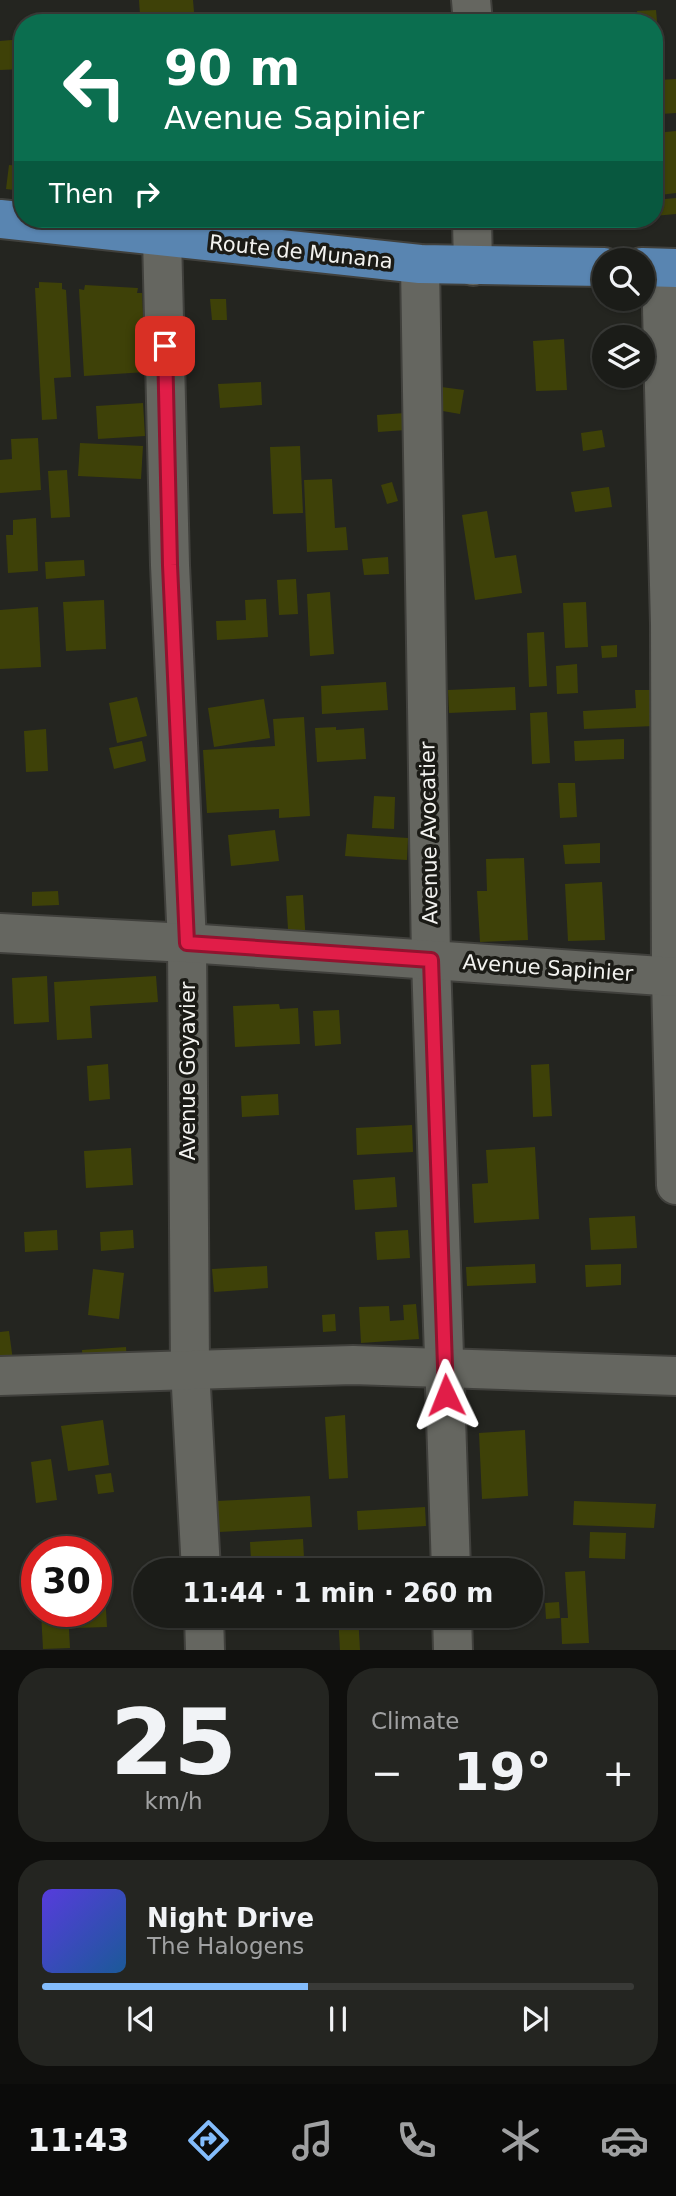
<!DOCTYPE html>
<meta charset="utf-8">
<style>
:root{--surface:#1b1c18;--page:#242521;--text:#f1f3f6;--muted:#a0a1a2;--line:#393a37;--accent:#83bcfb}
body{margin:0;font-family:"DejaVu Sans",sans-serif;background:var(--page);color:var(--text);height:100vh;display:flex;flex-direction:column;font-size:26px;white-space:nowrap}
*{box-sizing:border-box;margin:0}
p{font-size:23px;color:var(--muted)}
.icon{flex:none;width:38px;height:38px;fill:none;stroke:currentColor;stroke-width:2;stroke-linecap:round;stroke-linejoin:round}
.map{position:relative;height:1650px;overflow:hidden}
.side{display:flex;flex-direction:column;gap:18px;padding:18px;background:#0f0f0d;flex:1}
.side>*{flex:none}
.banner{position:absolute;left:14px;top:14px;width:649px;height:214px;border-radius:28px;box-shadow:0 2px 5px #0004,0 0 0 2px var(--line);background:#0b6e4f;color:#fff;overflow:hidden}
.controls{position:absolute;left:592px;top:248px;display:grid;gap:14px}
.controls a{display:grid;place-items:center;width:63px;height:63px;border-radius:50%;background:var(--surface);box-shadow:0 2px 5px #0004,0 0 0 2px var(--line);font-size:35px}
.speed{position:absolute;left:21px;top:1536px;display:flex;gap:14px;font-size:35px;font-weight:700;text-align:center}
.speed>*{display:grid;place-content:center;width:91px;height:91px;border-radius:50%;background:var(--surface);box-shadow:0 2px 5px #0004,0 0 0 2px var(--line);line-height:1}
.speed .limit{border:10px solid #d22;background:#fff;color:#111}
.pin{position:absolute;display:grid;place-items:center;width:60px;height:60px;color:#fff;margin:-30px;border-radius:14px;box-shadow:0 4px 10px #0006}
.me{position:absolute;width:77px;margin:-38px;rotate:358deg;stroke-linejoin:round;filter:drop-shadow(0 0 5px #0008)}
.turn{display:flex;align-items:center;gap:24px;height:147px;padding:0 35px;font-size:32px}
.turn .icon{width:91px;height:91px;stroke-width:2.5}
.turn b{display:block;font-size:49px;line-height:60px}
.then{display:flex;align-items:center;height:66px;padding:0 35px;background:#0003;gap:14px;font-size:26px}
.big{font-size:52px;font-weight:800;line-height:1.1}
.side .tile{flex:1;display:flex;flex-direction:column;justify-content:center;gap:10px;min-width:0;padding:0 24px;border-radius:28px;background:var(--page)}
.side .dial{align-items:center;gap:0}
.dial b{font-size:91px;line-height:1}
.song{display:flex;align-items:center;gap:21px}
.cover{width:84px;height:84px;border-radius:10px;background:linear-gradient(135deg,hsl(250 70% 55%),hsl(210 70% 35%))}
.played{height:7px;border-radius:4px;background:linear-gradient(90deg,var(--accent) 45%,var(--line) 45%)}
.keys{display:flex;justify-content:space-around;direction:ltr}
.heat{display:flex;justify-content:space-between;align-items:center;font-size:38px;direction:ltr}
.side .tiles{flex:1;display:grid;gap:18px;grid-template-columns:1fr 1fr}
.tile:last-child{grid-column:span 2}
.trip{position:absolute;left:133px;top:1558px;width:410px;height:70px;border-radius:35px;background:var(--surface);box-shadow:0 2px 5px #0004,0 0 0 2px var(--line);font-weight:800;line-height:70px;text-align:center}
.menu{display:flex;height:112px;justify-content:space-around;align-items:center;background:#0b0b0a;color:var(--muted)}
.menu .icon{width:49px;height:49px}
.menu .selected{color:var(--accent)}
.menu b{font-size:32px;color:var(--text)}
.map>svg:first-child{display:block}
</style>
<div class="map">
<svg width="676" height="1650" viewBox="0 0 676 1650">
<rect width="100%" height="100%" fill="#242520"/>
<g fill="#3e4108">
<path d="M139,0H193L194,12L140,15Z"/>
<path d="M656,10L661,65L654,66V23H638L637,11Z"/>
<path d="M344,16V23H300V18Z"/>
<path d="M23,39V69L0,70V41Z"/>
<path d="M676,79V113L661,114L659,80Z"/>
<path d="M676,131V193L660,195L655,133Z"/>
<path d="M9,165L23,166V191L6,189Z"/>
<path d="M676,198V214L654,216V200Z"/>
<path d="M39,282L62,283V289L66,290L71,377L54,378L57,419L42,420L35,288H39Z"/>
<path d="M85,285L138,288L137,293H142L146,372L84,376L79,289L84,290Z"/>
<path d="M210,299H226L227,320H212Z"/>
<path d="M564,339L567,390L536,391L533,341Z"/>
<path d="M261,382L262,405L220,408L218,384Z"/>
<path d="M434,386L464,390L460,414L431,409Z"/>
<path d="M143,403L145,436L98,439L96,406Z"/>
<path d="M405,413L406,430L378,432L377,415Z"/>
<path d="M602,430L605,447L583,451L581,433Z"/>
<path d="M38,438L41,490L0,493V460L12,459L11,439Z"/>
<path d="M80,443L143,446L141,479L78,476Z"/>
<path d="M300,446L303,513L273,514L270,447Z"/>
<path d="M67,470L70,517L51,518L48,471Z"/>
<path d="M332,479L335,528L346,527L348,550L307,552L304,480Z"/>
<path d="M392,482L398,501L387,504L381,485Z"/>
<path d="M609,487L612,507L575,512L571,492Z"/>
<path d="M487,511L495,558L516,555L522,593L475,600L462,515Z"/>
<path d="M36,518L38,571L8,573L6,535H13V520Z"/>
<path d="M388,557L389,574L364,575L362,559Z"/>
<path d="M84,560L85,576L46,579L45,562Z"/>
<path d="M296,579L298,614L279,615L277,580Z"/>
<path d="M330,592L334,654L310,656L307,594Z"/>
<path d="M266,599L268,637L217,640L216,621L246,620L245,600Z"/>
<path d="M104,600L106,649L66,651L63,602Z"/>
<path d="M586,602L588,647L565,648L563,603Z"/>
<path d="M38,607L41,667L0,669V610Z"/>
<path d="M544,632L547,686L529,687L527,633Z"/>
<path d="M617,645V657L602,658L601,646Z"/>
<path d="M577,664L578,693L557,694L556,666Z"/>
<path d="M386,682L388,710L322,714L321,686Z"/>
<path d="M515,687L516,710L449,713L448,690Z"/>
<path d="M635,690H652L654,726L584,729L583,711L636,708Z"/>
<path d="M137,697L147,736L117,743L109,703Z"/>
<path d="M264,699L270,738L214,747L208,708Z"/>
<path d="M547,712L550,763L532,764L530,713Z"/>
<path d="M304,717L310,816L279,818V809L207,813L203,750L275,746L273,719Z"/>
<path d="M336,727V730L364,728L366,759L317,762L315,728Z"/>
<path d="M46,729L48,771L26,772L24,731Z"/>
<path d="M624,739V759L575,761L574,741Z"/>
<path d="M142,741L146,761L114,769L109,748Z"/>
<path d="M558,783H575L577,817L560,818Z"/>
<path d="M374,796L395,797L394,829L372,828Z"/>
<path d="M275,830L279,861L231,866L228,835Z"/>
<path d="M347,834L408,838L407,860L345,856Z"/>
<path d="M600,843V863L565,864L563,845Z"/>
<path d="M524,858L528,940L480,942L477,891H487L486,859Z"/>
<path d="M602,882L605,940L568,941L565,884Z"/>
<path d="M58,891L59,905L32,906V892Z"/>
<path d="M303,895L306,945L289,946L286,896Z"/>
<path d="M47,976L49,1022L14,1024L12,978Z"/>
<path d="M156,976L158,1002L90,1006L92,1038L57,1040L54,982Z"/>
<path d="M279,1004L280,1009L298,1008L300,1044L235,1047L233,1006Z"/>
<path d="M339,1010L341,1044L315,1046L313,1011Z"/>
<path d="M108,1064L110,1099L89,1101L87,1066Z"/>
<path d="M549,1064L552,1116L533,1117L531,1065Z"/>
<path d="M278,1094L279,1115L242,1117L241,1096Z"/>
<path d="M412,1125L413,1152L357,1155L356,1128Z"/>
<path d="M535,1147L539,1219L474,1223L472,1184L488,1183L486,1150Z"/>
<path d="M131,1148L133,1185L86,1188L84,1151Z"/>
<path d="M395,1177L397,1207L355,1210L353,1180Z"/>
<path d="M635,1216L637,1248L591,1250L589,1218Z"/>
<path d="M57,1230L58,1250L25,1252L24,1232Z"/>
<path d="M133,1230L134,1248L101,1251L100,1232Z"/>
<path d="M408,1230L410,1258L377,1260L375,1232Z"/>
<path d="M535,1264L536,1283L467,1286L466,1267Z"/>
<path d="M621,1264V1285L586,1287L585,1265Z"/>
<path d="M267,1266L268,1288L214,1292L212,1269Z"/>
<path d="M93,1269L124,1273L119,1319L88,1315Z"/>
<path d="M416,1304L419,1339L361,1343L359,1307L389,1306L390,1321L404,1320L403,1305Z"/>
<path d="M335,1314L336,1331L323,1332L322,1315Z"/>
<path d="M9,1331L14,1368L0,1370V1332Z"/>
<path d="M126,1347L127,1365L83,1368L82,1350Z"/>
<path d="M345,1415L348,1478L329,1479L325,1417Z"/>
<path d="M103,1420L109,1465L68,1471L61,1426Z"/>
<path d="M525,1430L528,1496L482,1499L479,1433Z"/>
<path d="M51,1459L57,1500L36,1503L31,1462Z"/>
<path d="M111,1473L114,1492L98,1494L95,1475Z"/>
<path d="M310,1496L312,1527L219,1532L217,1501Z"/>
<path d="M574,1501L656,1504L654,1528L573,1525Z"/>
<path d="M425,1507L426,1526L358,1530L357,1511Z"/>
<path d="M590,1532L626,1533L625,1559L589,1558Z"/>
<path d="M303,1539L304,1558L251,1560L250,1542Z"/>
<path d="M585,1571L589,1643L562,1644L561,1618H568L565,1572Z"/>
<path d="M96,1576H104L107,1627L74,1628L73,1612H96Z"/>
<path d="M559,1602L560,1618L546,1619L545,1603Z"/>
<path d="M41,1612H68L70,1648L43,1649Z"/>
<path d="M338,1615H358L360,1650H340Z"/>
</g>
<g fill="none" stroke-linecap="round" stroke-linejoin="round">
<g stroke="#40403c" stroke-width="42">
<g id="minor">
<path d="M471,0L473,23"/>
<path d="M472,219L473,266"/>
<path d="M162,237L170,565L187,943L190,1369L201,1570"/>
<path d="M420,264L431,960L451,1570"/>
<path d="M661,268L670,624L671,977L676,1185"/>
<path d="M0,933L187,943L676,977"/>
<path d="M0,1376L353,1365L676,1376"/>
<path d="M204,1615L205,1650"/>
<path d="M452,1615L453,1650"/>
</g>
</g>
<g stroke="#40403c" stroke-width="42">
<g id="major">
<path d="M0,219L420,264L604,267"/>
<path d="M642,267L676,268"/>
</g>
</g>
<use href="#minor" stroke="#656660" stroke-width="38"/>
<use href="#major" stroke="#5985b1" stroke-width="38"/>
</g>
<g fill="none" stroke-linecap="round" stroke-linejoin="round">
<g stroke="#92132f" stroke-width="18">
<path id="route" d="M165,346L170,565L187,943L431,960L446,1395"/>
</g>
<use href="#route" stroke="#e11d48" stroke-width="12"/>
</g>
<g text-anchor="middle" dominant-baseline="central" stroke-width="7" stroke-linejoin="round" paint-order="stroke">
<g font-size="21" fill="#f3f3f0" stroke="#1b1b16">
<text transform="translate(301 252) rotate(6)">Route de Munana</text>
<text transform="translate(429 833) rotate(-91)">Avenue Avocatier</text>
<text transform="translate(548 968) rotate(4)">Avenue Sapinier</text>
<text transform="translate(188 1071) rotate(-90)">Avenue Goyavier</text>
</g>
</g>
</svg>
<div class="controls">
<a><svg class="icon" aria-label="search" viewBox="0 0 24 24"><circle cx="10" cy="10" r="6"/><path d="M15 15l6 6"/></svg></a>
<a><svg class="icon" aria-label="layers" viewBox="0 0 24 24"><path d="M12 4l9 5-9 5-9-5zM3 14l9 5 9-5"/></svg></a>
</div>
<div class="speed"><div class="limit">30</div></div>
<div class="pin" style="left:165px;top:346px;background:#d93025"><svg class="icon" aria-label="arrive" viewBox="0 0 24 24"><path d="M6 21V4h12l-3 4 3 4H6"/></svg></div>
<svg class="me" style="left:446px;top:1395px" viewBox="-20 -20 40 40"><path d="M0-17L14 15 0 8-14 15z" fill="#e11d48" stroke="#fff" stroke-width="4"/></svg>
<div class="trip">11:44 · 1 min · 260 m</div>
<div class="banner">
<div class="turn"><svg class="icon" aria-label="left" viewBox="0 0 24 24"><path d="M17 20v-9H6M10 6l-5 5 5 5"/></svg><div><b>90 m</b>Avenue Sapinier</div></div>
<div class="then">Then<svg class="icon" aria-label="right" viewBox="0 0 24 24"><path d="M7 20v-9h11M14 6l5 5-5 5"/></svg></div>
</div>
</div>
<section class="side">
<div class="tiles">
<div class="tile dial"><b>25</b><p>km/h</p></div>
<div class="tile"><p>Climate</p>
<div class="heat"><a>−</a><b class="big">19°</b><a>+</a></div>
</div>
<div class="tile">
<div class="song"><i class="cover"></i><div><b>Night Drive</b><p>The Halogens</p></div></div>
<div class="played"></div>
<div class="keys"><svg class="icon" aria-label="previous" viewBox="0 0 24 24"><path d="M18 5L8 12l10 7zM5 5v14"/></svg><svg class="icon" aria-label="pause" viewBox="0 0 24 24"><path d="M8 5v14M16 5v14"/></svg><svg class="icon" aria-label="next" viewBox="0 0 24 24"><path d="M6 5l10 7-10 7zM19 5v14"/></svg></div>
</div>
</div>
</section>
<nav class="menu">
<b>11:43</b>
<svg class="icon selected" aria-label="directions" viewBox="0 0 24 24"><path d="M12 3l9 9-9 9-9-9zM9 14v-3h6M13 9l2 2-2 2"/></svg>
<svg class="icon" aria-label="music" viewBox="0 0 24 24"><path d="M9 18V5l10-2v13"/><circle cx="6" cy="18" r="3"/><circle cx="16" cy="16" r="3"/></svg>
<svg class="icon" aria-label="phone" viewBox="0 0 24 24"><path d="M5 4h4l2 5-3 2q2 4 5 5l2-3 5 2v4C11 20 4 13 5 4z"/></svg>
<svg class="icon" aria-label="climate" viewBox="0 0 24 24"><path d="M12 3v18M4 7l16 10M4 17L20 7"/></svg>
<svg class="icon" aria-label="car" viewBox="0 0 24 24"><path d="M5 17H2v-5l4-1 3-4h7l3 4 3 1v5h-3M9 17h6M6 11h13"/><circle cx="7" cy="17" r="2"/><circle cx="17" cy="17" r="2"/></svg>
</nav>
